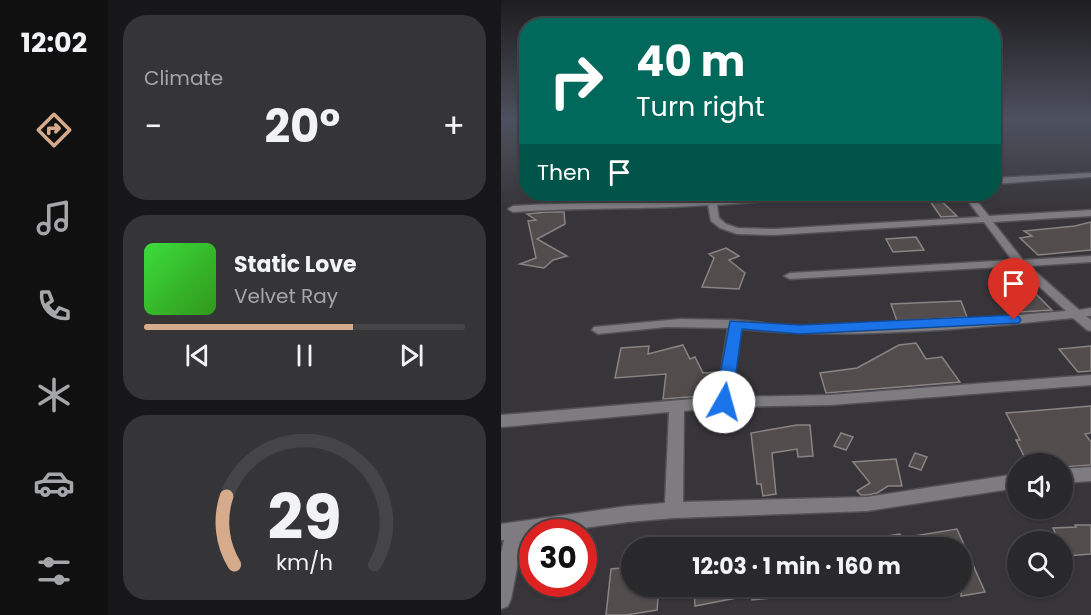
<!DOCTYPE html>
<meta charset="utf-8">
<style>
:root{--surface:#29282b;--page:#353437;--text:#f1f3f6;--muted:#a5a6a9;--line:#454447;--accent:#d6ab8b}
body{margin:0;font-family:Poppins,sans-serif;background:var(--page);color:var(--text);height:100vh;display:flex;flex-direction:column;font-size:22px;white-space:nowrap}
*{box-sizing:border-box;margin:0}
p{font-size:20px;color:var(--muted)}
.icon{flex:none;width:33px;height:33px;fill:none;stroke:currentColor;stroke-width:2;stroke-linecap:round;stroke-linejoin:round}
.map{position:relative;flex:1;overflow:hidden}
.sheet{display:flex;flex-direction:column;gap:15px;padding:15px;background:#171618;width:393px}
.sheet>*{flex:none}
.top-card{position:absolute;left:18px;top:18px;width:482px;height:183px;border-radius:24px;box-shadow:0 2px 4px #0004,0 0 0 2px var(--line);background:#00695c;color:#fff;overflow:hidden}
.controls{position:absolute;left:506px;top:453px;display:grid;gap:12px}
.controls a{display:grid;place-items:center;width:66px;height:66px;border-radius:50%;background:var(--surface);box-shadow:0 2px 4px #0004,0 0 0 2px var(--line);font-size:30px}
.speed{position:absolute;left:18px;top:519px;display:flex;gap:12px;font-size:30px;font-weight:700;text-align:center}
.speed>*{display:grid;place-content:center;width:78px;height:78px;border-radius:50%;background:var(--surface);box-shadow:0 2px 4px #0004,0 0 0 2px var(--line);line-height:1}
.speed .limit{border:9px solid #d22;background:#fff;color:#111}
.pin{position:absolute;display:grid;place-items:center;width:51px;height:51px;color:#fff;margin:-62px -26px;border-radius:50% 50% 50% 0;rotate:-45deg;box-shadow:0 0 6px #0007}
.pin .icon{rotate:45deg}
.me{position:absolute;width:66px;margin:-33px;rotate:7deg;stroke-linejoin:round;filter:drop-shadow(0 0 4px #0008)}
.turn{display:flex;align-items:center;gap:21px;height:126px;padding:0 18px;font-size:27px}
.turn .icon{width:78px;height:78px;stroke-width:2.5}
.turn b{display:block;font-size:42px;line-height:51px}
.then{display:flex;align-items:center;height:57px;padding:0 18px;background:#0003;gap:12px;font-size:22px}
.big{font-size:45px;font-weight:700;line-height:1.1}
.sheet .tile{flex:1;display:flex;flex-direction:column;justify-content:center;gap:9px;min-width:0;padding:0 21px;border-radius:24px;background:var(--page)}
.sheet .dial{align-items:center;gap:0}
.dial svg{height:156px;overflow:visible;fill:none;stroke:var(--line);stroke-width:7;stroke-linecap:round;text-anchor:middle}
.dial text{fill:var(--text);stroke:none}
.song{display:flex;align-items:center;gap:18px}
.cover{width:72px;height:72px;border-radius:9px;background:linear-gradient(135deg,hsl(120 70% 55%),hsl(110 70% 35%))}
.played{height:6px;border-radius:3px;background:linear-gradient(90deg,var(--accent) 65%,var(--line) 65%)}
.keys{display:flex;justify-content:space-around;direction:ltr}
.heat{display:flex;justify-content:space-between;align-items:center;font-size:33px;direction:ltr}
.trip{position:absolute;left:120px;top:537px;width:351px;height:60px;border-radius:30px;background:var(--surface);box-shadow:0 2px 4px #0004,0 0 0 2px var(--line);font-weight:700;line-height:60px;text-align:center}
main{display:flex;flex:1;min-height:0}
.dock{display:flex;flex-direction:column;width:108px;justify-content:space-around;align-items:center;background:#101011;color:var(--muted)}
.dock .icon{width:42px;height:42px}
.dock .current{color:var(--accent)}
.dock b{font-size:27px;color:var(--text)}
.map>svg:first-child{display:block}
</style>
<main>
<nav class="dock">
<b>12:02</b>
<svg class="icon current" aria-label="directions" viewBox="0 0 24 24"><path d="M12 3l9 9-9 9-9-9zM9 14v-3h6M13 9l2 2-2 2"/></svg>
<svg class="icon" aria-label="music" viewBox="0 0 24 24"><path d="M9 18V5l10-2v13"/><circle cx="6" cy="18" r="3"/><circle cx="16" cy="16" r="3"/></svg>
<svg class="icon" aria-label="phone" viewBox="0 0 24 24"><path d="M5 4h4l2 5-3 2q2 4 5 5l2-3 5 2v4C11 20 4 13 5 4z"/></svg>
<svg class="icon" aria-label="climate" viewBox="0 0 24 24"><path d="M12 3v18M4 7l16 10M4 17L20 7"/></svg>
<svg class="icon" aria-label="car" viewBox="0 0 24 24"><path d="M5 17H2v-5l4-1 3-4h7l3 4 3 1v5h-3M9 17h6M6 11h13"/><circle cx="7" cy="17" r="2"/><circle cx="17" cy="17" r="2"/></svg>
<svg class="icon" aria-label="filters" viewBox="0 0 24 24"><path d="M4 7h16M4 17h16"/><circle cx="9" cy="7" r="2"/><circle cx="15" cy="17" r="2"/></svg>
</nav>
<section class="sheet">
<div class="tile"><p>Climate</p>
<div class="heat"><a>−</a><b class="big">20°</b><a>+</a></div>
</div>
<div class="tile">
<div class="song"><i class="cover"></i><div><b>Static Love</b><p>Velvet Ray</p></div></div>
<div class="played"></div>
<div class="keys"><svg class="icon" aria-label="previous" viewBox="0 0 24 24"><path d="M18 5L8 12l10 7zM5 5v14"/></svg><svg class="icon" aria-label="pause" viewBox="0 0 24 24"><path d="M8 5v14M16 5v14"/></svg><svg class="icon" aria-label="next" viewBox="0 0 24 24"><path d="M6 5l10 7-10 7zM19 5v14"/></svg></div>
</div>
<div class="tile dial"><svg viewBox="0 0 100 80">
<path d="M14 69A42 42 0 1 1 86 69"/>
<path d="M14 69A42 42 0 0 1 10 34" stroke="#d6ab8b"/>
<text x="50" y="56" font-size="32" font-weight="700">29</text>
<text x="50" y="72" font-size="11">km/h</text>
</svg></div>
</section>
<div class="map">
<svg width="590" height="615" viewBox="0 0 590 615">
<rect width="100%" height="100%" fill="#373539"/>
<g fill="#524d4c" stroke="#898382" stroke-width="1.5">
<path d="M424,194H433L456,216L440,217Z"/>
<path d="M46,212H63L64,224L36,239L66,256L52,260L43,268L19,264L35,258L27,221L35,220L26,214Z"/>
<path d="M590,222V250L537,255L519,238L531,236L523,231L574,226Z"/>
<path d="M415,237L423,250L392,252L385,239Z"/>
<path d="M225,248L238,256L228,260L244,273L238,289L201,287L213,258L208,254Z"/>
<path d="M521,281L536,295L551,310L520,312L496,284Z"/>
<path d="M460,301L466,317L396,321L390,304Z"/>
<path d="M415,343L425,359L441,357L459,382L325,393L319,373L356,368L398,345Z"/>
<path d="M182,345L189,359L194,357L202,373L218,372L214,395L162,399L165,374L114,378L120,348L148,346L147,354Z"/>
<path d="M590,346V371L577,372L558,349Z"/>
<path d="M590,406V433L584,434L590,442V465L561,467V464H527L515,440H519L505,413Z"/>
<path d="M296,425H309L312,456L297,457L296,449L271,453L275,494L262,496L260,484H256L250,433Z"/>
<path d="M340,433L352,437L345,450L333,446Z"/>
<path d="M414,453L426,457L420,470L408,466Z"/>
<path d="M395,459L401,486H387L376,493L366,495H360L356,491L369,483L352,462Z"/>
<path d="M574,525H590V554L565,556L561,542H558L552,528L575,527Z"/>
<path d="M456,529L484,592L460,596V548H360L359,540L399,534L401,538Z"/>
<path d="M130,567V586H158L156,610L125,615H105L110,569Z"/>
<path d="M193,586H297V595L251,600V595L194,606Z"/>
</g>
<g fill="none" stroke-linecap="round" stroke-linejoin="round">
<g stroke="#525155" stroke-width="3">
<g id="street">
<path d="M590,173V177L492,184V178Z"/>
<path d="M206,194H214L215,199L291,194H323L319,197L216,205L218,218L225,224L237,228L273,229L479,217L462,194H470L488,216L590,210V216L492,222L522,260L590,256V262L528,266L578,310L590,308V316H585L590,320V331L586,330L572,318C465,329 347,340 240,329L231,397L329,395L590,375V385L329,405L223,407L183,411L182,502L366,497L516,474V488L366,511L173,518L127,522L53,532H32V536L22,537L10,599L7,606L0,609V553L3,540H0V524L127,506L164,503L168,412L0,427V415L216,397L227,328L165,327L97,334L91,330L93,327L179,319L234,320L290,326L374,324L482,318L565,311L516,266L289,279L283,276L289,273L511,260L483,222L273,235L236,234L219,228L210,221L207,205C142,210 77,207 12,212L7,209L12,206C77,201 141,205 206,200Z"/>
<path d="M590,467V481L561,483V469Z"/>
</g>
</g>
<use href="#street" fill="#7e7c81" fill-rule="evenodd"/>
</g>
<linearGradient id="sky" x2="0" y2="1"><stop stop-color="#1e1d1f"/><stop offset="0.58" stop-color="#4d515f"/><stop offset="1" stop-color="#4d515f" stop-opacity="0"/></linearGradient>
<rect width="590" height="207" fill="url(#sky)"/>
<path fill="#1a73e8" stroke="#114b97" stroke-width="1.5" d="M513,315L518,317L520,320L518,323L299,334L241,329L231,402L228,406H217L214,402L229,321L299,325Z"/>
</svg>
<div class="controls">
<a><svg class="icon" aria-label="sound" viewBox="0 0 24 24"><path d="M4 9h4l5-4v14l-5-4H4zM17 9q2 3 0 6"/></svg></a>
<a><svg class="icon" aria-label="search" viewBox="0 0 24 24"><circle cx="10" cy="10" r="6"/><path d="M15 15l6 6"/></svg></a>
</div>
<div class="speed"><div class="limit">30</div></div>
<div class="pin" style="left:513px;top:320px;background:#d93025"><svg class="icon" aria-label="arrive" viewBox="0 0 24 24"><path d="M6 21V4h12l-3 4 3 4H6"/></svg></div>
<svg class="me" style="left:223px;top:402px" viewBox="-20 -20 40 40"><circle r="19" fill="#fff"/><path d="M0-13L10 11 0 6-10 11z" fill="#1a73e8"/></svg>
<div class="trip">12:03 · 1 min · 160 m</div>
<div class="top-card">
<div class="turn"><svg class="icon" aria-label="right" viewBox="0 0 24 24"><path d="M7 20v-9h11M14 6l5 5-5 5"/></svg><div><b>40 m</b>Turn right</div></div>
<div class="then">Then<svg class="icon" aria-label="arrive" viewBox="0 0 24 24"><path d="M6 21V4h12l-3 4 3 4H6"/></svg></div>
</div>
</div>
</main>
